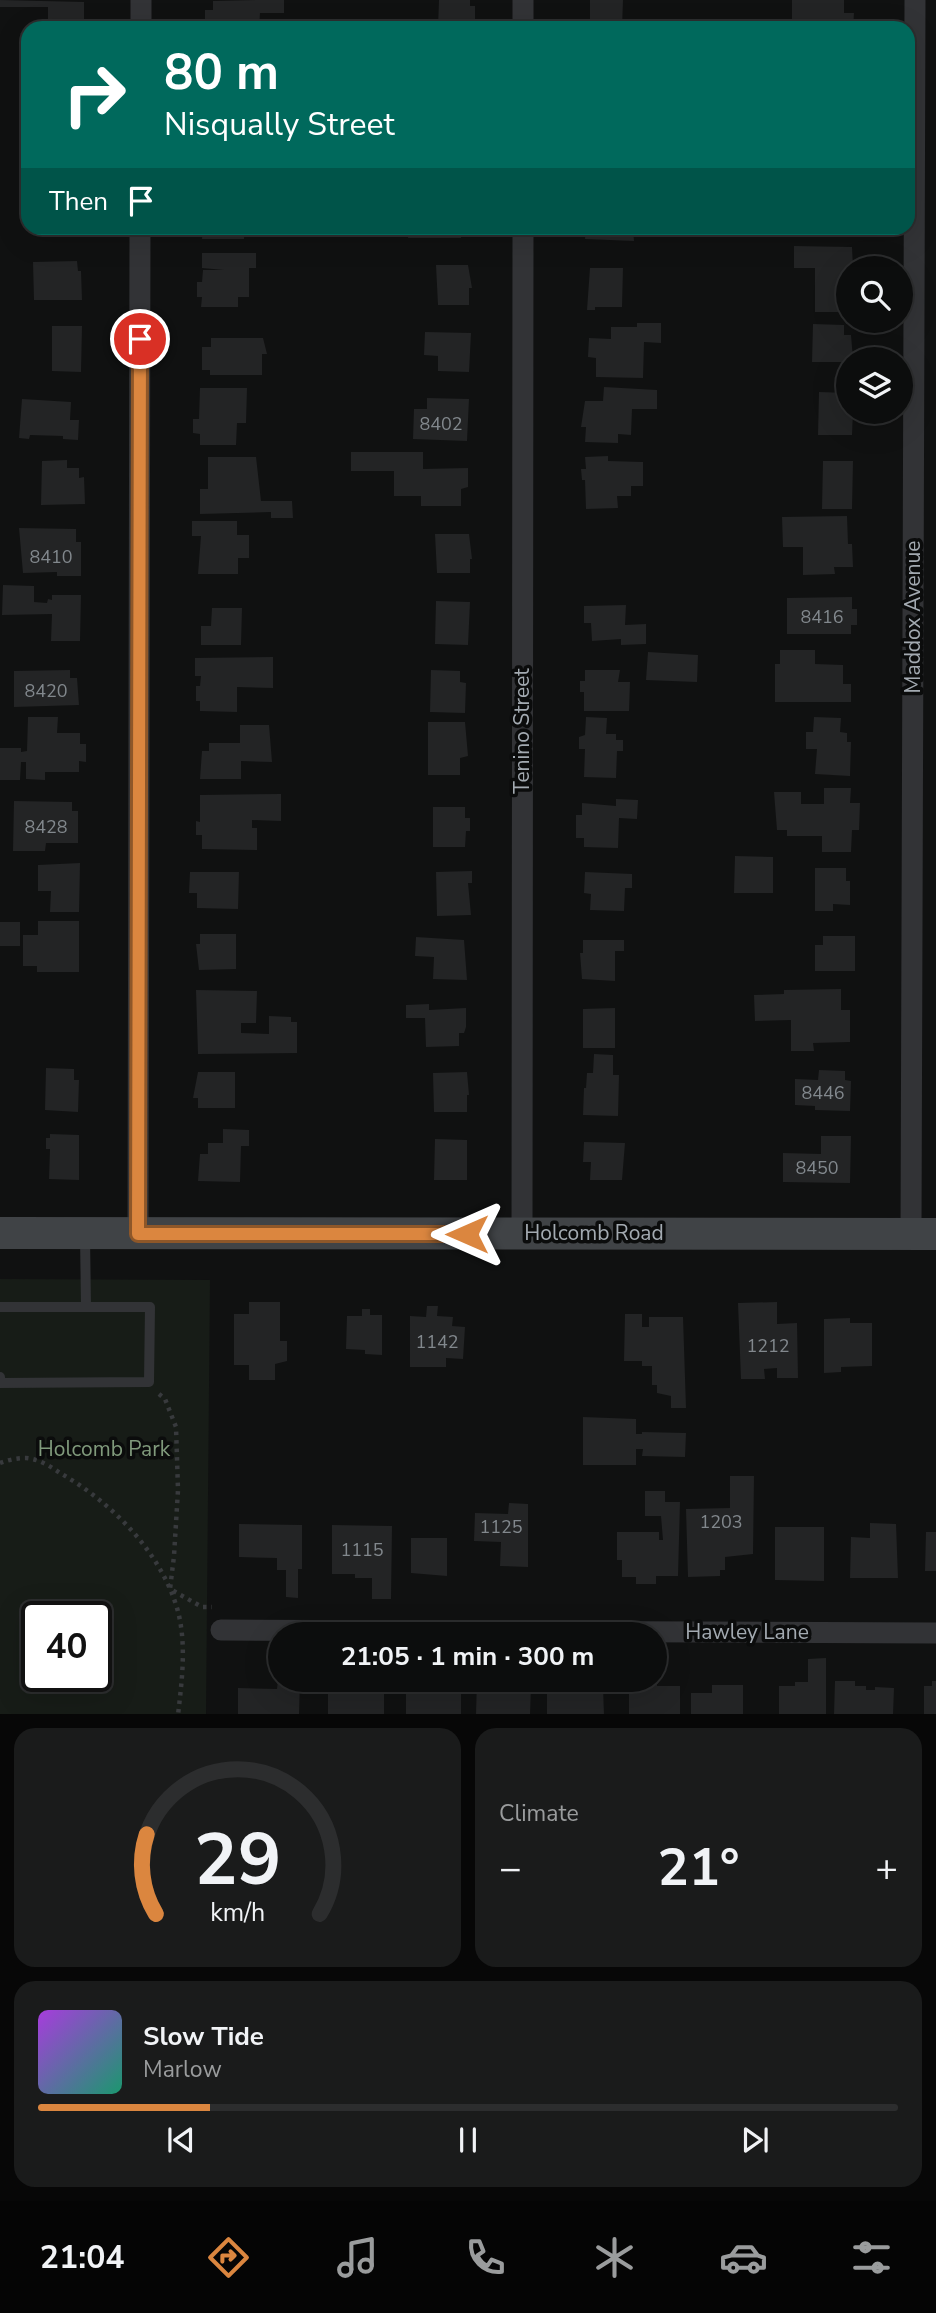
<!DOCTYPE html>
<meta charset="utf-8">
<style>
:root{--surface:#0c0d0d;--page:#1a1b1b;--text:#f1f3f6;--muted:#9a9c9d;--line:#2c2d2e;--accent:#db863f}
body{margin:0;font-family:"Nunito Sans",sans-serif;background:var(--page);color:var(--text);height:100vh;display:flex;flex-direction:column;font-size:26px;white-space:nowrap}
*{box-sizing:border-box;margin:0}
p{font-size:23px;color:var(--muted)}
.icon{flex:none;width:38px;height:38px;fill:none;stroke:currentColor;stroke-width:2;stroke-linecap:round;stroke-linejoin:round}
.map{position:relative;height:1714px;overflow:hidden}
.sheet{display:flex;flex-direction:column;gap:14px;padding:14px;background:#070707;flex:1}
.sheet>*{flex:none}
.hud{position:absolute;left:21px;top:21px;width:894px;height:214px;border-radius:21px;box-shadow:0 7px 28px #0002,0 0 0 2px var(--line);background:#00695c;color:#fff;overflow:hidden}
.buttons{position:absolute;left:836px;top:256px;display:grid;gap:14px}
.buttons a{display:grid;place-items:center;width:77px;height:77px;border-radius:50%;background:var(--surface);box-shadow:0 7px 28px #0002,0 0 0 2px var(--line);font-size:35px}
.speed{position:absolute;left:21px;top:1601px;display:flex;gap:14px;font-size:35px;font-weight:700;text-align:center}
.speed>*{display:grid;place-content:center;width:91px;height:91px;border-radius:50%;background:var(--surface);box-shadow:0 7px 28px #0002,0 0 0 2px var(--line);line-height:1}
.speed .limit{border:4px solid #111;border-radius:10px;background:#fff;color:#111}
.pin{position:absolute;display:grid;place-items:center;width:60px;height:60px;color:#fff;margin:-30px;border:4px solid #fff;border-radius:50%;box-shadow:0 2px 7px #0007}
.me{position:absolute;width:77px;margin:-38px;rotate:270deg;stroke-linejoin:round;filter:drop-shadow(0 0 5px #0008)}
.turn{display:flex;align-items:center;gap:24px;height:147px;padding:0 28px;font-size:32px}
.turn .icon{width:91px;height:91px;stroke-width:2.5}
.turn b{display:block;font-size:49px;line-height:60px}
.then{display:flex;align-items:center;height:66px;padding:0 28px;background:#0003;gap:14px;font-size:26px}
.big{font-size:52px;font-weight:700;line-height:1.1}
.sheet .widget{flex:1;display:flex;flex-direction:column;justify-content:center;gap:10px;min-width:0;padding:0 24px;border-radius:21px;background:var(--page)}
.sheet .dial{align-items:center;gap:0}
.dial svg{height:182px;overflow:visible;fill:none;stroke:var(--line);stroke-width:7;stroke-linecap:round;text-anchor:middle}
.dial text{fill:var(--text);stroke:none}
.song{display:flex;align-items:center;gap:21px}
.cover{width:84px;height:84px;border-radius:10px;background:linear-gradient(135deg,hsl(280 70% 55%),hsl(160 70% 35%))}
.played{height:7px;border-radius:4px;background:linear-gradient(90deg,var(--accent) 20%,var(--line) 20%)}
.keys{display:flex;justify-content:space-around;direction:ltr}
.heat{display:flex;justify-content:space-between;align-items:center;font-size:38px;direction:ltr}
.sheet .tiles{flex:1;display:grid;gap:14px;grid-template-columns:1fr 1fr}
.widget:last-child{grid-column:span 2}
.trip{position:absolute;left:268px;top:1622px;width:399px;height:70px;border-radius:35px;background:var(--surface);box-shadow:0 7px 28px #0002,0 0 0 2px var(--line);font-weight:700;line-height:70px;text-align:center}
.dock{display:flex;height:112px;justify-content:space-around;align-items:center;background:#050505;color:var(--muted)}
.dock .icon{width:49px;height:49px}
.dock .on{color:var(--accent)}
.dock b{font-size:32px;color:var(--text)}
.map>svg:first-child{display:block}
</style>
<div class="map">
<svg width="936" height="1715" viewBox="0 0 936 1715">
<rect width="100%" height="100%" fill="#101111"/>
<path fill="#171c17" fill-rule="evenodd" d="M0,1279L210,1280L206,1714L0,1715ZM37,1617H96V1676H37Z"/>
<g fill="#232425">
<path d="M0,0L84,2V28H48V7H0Z"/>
<path d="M258,0H284V13H260L259,28H202V20H205V10H213V1Z"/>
<path d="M439,0H470V6H475V28H438Z"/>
<path d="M590,0H623L622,28H590Z"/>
<path d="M792,0H844V13H854L853,28H792Z"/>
<rect x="45" y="228" width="37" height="3"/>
<path d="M203,228H245L244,239H202Z"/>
<path d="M409,228H461V238H408Z"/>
<path d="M586,228H633L634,241L585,239Z"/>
<path d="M817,228H855V230H835V236H817Z"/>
<path d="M794,246L852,247L853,268H849V312H815V268H794Z"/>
<path d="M202,253H256V268H249V297H238V307H201L202,297H197V282H202L203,270H224L202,268Z"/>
<path d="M77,261L78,271H81L82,300H34L33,262Z"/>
<path d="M436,265H468L472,288H469V305H438Z"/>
<path d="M590,268H623L622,307H595V310H587Z"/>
<path d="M637,323H661V343L644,342L643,378L596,377V358L588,357L589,338L611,339V327H637Z"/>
<path d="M813,324L844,325V335H851L853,359H849V362H812Z"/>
<path d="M52,326H82L81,372L52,371Z"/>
<path d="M425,332L471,333L469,372L438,371V356L424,355Z"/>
<path d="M211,338H263L267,354H262V375H210V370H202V347H211Z"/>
<path d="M604,387L657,390V409H632L631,435L618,434V443L585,442L586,427H581L585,401H603Z"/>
<path d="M200,388H247L246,423H237L236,445H200V434L193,433V419H199Z"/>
<path d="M819,392L848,393L849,411H853L852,435H818Z"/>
<path d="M427,398L469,399L467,441L413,439L414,409H427Z"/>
<path d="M22,399L71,402L70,420H79L78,440L63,439V436L30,435L29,439L19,438Z"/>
<path d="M351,452H423V469L468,468V487L461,489V506H421V496H394V471H351Z"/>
<path d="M608,456V461L643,462V486H631V496H617L618,508L586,509L585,480H582L581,469H586L585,457Z"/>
<path d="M208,457H256L261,501H292L293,518H271V512L200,514V489H208Z"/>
<path d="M67,460V468H79V478L84,477L85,504L41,505L42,461Z"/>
<path d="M823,461H853L852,509H822Z"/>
<path d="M847,516L848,544H852L853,567H834L835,574L803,575V547H783L782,517Z"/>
<path d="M192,521H237V535H249V558H238V574H198L201,536H192Z"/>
<path d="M19,528L76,529V542H81V576H57V572L23,573Z"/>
<path d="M435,534H469L472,559H470V573H437Z"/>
<path d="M3,585L34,586V602L47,603L48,599L52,600V595H81L80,641H51L52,614L2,615Z"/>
<path d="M852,597V609H857V625H851V634H787V598Z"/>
<path d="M436,601L470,602L468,645L435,644Z"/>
<path d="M626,605L625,625L646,624V644L621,645V639L592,641L591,623H584V606Z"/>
<path d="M212,608H242L241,645H201V626H211Z"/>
<path d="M780,650H815V664L843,665V684H851V702H775V664H780Z"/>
<path d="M648,652L698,655L697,682L646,680Z"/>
<path d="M273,657V688L237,687V712L200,711V701H196V686H200L201,676H195V658Z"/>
<path d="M70,670V678H77L79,705L14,707V671Z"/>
<path d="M431,670L460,671V682L466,683L465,713L430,712Z"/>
<path d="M585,670H620L618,682H630L629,711H584V692H580V681H585Z"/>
<path d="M28,717H58L57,733H80V744H86V762L79,761V772H45V780L26,779V762H21L20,780H0V748H21V752L27,751Z"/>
<path d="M586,717L607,718L606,734H616V740H623V751H617L616,778L584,777L585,749H579V737L585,735Z"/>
<path d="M814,717L841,718L840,732L847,733V742H851L850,776L815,774L817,749H806V732H813Z"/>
<path d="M428,722H465L468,756L460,758V775H428Z"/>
<path d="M240,725H269L272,762L241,761V779H200L202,751H209V743H240Z"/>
<path d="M824,788H851L850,803H860L859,830H852L851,852H822V836H787V830H777L774,792H801V804H824Z"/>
<path d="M281,794V821L252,820V828H257V850L202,849V835H196V821L200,822V795Z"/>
<path d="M616,799L638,800L637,819L619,818L618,848L584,847V838H576V815H582V803L616,806Z"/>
<path d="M14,801L72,802V811H78V843H46L45,851H13Z"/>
<path d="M433,807H465V818H470V831H466L465,847H433Z"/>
<path d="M735,856L773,857V893H734Z"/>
<path d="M80,863L79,912H50L51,891H38V865Z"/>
<path d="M815,868H846V881H850V905L833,904V911H815Z"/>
<path d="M472,871V883H468L471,915L437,916L436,872Z"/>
<path d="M190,872H239L238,909L197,908V893H189Z"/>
<path d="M585,872L632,874V888H625L624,911L590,910L591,894L584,893Z"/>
<path d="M38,921H79V972H37V966H23V935H38Z"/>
<rect x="0" y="922" width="20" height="24"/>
<path d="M200,934H236V969L199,970L196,944H200Z"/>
<path d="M823,936H855V971H815V945H823Z"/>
<path d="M416,937L464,940L467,980L433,979L434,957L415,956Z"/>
<path d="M583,940H624V951H615V981L582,979L580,953H583Z"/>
<path d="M841,989V1010H850V1042L813,1043L814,1051H791V1020L755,1021L754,995L784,994V990Z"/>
<path d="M196,990L257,991L256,1023H241V1033L269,1034V1016L291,1017V1022H297V1053L198,1054Z"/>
<path d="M429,1004V1010L466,1008V1027L464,1033H459V1046L426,1047L425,1018H406V1005Z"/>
<path d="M615,1008V1048H583V1009Z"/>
<path d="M594,1054L613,1055V1075H619L618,1116L583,1115L584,1088H586L587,1073H593Z"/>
<path d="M46,1068L74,1069V1080H79L78,1112L45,1110Z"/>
<path d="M819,1070L845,1071V1080L851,1081L850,1111L815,1110V1106L795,1105V1079L818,1080Z"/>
<path d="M198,1072H235V1108H198V1098H193Z"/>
<path d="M467,1072L469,1095H467V1112H434L433,1073Z"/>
<path d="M223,1129L249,1130V1146H241L240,1182L198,1181L200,1154H208V1143H223Z"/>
<path d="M50,1134L79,1135V1180L49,1179L50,1149H46V1138H50Z"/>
<path d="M821,1136H851L850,1183L783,1182V1153L821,1154Z"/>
<path d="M435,1139L467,1140V1180H434Z"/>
<path d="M584,1142L625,1143L622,1180H590L591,1162H583Z"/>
<path d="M249,1302H280V1341H287V1361L275,1364V1380H249V1365H234V1314H249Z"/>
<path d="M777,1302V1324L797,1323L798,1378H777V1368L764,1369L765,1379H741L738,1303Z"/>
<path d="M427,1306H438L437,1316L453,1317L452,1326L465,1327L463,1359L446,1358V1367H410V1316L426,1317Z"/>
<path d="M362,1309H370V1315H382V1355L365,1354V1350L346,1349L347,1316H362Z"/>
<path d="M625,1314H642V1327H649V1317H683L686,1408H671V1396L657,1393V1385H652V1366H642V1361H624Z"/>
<path d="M850,1318V1323H872V1366L841,1367V1372L824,1373V1319Z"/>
<path d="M583,1417L636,1419V1434H642V1432L686,1433L685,1457L642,1456L643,1449H636V1465H583Z"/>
<path d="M730,1476H754L753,1554L725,1557V1570H720V1576L688,1577L686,1509L730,1508Z"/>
<path d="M645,1491H665V1502H680L678,1576H656V1584H636V1577H622V1560H617V1532H659V1540H663L661,1516H645Z"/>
<path d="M509,1503L528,1504V1567L500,1566L501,1542L474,1541L475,1513L508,1514Z"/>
<path d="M870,1523L896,1524L898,1578H850L851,1537L870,1538Z"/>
<path d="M239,1524L302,1525V1569H298V1598L286,1597V1570H277V1558L239,1557Z"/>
<path d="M332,1525L392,1526L391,1599H372V1578H355V1574H332Z"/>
<path d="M775,1527H824V1581L775,1580Z"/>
<path d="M926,1532H936V1571H925Z"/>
<path d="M411,1538H447V1576L411,1573Z"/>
<path d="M826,1658V1715H779V1686H795V1682H808V1659Z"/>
<path d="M278,1680H300L299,1715H238V1688L277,1689Z"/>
<path d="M477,1680L531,1686L530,1715H476Z"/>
<path d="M547,1680H578V1686H603L604,1715H547Z"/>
<path d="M640,1680H657V1686H680V1715H629V1687H640Z"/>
<path d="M328,1681H359V1686H384V1715H328Z"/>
<path d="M835,1681H855V1686H866V1690H875V1687L894,1688L893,1715H834Z"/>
<path d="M932,1681H936V1715H924V1686H932Z"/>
<path d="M406,1683L435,1684V1687L461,1688V1715H406Z"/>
<path d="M712,1685H743V1715H691V1693H712Z"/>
</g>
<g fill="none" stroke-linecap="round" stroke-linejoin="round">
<g stroke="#383a3d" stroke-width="4.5" stroke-dasharray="3.5 5" stroke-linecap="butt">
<path d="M159,1394L165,1399L176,1427L178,1490L174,1556L170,1589L202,1607H212"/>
<path d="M0,1463C8,1460 17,1458 26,1458C39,1459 50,1466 60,1473C111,1502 160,1551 177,1608C187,1642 182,1680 178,1715"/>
</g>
<g stroke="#323336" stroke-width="10">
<path d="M85,1236L86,1306"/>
<path d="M0,1307H150L149,1382L0,1383V1377"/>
</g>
<g stroke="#323336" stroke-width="21">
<path d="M141,28V0"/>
<path d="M523,28V0"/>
<path d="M138,1234L140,228"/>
<path d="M522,1234L523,228"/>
<path d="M911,1234L915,0"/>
<path d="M221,1630L936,1633"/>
</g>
<path stroke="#404346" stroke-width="32" d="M0,1233L936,1234"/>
</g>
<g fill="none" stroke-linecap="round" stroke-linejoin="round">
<g stroke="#8e5729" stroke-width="18">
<path id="route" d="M140,339L138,1234H467"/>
</g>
<use href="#route" stroke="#db863f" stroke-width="12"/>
</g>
<g text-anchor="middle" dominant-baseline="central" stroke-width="7" stroke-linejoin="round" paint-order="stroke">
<g font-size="18" fill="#82888d">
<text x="441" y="424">8402</text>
<text x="51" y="557">8410</text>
<text x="822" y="617">8416</text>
<text x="46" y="691">8420</text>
<text x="46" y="827">8428</text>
<text x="823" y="1093">8446</text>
<text x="817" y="1168">8450</text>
<text x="437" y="1342">1142</text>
<text x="768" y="1346">1212</text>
<text x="721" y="1522">1203</text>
<text x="501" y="1527">1125</text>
<text x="362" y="1550">1115</text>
</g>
<g font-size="21" fill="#a3aab1" stroke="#0b0c0c">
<text transform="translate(913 617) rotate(-90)">Maddox Avenue</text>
<text transform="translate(522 731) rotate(-90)">Tenino Street</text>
<text x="594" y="1233">Holcomb Road</text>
<text x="747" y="1632">Hawley Lane</text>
</g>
<g font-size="21" fill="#809a7c" stroke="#0b0c0c">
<text x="104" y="1449">Holcomb Park</text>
</g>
</g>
</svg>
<div class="buttons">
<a><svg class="icon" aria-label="search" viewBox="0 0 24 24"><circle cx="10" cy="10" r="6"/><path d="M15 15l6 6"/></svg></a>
<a><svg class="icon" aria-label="layers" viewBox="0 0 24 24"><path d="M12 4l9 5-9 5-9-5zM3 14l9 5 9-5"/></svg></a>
</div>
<div class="speed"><div class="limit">40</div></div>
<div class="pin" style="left:140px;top:339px;background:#d93025"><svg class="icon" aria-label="arrive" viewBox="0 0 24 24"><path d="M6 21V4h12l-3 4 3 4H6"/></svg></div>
<svg class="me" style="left:467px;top:1234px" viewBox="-20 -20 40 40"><path d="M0-17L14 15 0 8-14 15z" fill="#db863f" stroke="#fff" stroke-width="4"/></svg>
<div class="trip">21:05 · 1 min · 300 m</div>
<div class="hud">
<div class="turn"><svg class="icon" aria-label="right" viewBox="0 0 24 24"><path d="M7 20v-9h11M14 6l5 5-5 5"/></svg><div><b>80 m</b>Nisqually Street</div></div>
<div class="then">Then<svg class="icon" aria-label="arrive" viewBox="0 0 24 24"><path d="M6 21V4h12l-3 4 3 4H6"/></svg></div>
</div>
</div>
<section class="sheet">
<div class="tiles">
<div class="widget dial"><svg viewBox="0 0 100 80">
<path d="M14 69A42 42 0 1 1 86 69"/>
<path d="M14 69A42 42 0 0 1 10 34" stroke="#db863f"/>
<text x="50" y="56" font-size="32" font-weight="700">29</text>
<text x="50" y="72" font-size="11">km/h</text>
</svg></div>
<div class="widget"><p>Climate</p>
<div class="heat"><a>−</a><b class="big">21°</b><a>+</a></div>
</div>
<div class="widget">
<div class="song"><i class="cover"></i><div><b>Slow Tide</b><p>Marlow</p></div></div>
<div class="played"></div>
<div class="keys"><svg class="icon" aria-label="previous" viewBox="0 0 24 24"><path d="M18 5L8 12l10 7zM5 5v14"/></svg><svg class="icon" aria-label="pause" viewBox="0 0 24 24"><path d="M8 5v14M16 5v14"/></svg><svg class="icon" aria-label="next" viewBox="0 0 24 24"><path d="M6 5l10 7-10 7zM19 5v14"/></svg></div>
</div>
</div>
</section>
<nav class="dock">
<b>21:04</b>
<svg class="icon on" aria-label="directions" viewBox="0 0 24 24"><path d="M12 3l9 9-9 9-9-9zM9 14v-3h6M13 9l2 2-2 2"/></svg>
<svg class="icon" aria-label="music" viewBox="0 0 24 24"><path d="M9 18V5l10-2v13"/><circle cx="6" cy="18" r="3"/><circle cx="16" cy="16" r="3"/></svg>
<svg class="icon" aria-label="phone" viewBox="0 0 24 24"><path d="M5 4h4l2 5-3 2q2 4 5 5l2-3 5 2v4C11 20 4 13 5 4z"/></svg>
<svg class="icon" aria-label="climate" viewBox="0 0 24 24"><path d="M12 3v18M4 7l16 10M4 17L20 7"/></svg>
<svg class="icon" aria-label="car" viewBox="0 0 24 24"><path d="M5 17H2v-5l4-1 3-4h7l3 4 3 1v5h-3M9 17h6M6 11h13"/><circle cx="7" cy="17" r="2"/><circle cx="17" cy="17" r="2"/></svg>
<svg class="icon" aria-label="filters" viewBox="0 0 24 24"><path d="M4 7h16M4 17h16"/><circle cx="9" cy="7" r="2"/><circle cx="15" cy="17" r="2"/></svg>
</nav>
